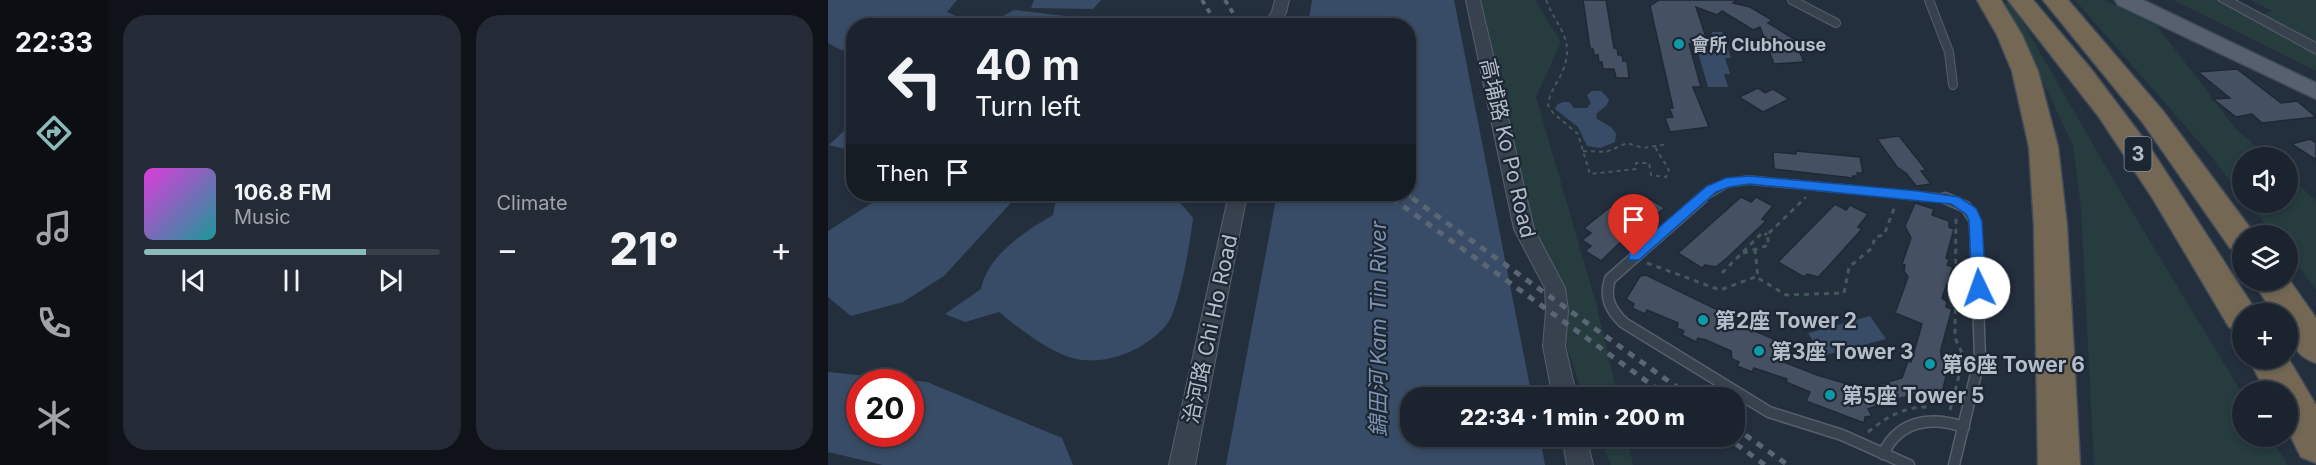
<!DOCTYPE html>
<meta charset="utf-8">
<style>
:root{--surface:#1b232e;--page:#242b36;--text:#f1f3f6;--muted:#a0a4aa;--line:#39404a;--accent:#8bbbb9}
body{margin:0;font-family:Inter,"Noto Sans TC",sans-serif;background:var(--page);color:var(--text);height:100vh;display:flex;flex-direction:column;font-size:22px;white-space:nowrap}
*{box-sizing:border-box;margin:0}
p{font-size:20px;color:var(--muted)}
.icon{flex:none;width:33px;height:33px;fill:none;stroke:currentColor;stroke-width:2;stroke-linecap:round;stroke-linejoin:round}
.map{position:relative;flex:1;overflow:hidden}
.side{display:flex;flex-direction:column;gap:15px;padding:15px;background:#0f1319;width:720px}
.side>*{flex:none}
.guide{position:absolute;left:18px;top:18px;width:570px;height:183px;border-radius:24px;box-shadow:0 3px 9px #0003,0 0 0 2px var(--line);background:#1b232e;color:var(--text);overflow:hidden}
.controls{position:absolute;left:1404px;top:147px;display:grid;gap:12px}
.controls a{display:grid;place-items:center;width:66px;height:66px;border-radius:50%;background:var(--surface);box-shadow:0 3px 9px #0003,0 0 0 2px var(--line);font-size:30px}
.speed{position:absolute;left:18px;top:369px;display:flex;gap:12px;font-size:30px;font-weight:700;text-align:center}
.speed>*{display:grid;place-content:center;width:78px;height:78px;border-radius:50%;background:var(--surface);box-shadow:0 3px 9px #0003,0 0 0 2px var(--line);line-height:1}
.speed .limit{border:9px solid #d22;background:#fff;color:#111}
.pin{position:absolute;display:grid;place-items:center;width:51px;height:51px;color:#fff;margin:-62px -26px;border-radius:50% 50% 50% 0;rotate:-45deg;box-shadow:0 0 6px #0007}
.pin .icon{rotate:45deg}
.me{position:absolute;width:66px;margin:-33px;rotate:357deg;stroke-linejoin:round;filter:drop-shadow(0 0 4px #0008)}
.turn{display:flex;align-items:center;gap:21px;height:126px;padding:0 30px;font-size:27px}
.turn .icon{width:78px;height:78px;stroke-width:2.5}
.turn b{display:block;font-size:42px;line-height:51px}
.then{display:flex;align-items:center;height:57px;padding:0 30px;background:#0003;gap:12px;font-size:22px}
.big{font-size:45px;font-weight:800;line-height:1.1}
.side .tile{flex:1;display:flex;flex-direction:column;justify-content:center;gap:9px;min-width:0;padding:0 21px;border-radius:24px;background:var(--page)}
.song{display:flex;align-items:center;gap:18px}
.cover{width:72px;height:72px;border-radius:9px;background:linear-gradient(135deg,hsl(300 70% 55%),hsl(180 70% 35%))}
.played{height:6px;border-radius:3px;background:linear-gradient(90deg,var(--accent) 75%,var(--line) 75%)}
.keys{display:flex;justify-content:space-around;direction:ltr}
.heat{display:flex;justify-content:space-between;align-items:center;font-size:33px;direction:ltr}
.side .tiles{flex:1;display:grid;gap:15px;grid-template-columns:repeat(2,1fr)}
.trip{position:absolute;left:572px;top:387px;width:345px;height:60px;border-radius:24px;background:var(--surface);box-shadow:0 3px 9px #0003,0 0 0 2px var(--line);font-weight:800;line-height:60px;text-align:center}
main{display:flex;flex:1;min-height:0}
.tab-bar{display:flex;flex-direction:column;width:108px;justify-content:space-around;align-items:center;background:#0b0e12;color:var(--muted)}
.tab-bar .icon{width:42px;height:42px}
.tab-bar .selected{color:var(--accent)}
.tab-bar b{font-size:27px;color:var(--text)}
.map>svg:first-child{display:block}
</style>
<main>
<nav class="tab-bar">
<b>22:33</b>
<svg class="icon selected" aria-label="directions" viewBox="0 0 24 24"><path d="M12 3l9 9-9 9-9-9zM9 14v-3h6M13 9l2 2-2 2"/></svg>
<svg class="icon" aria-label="music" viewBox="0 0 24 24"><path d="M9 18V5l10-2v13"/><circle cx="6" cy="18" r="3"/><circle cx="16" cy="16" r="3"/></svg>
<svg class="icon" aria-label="phone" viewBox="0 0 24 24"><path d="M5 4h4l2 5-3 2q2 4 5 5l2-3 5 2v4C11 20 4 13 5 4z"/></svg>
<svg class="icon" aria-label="climate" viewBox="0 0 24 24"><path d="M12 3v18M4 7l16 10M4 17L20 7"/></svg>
</nav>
<section class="side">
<div class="tiles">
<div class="tile">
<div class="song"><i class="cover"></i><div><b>106.8 FM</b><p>Music</p></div></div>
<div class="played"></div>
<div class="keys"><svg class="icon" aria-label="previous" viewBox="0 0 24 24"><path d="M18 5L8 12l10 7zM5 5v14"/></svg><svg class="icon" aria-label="pause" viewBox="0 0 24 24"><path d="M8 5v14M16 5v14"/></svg><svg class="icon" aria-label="next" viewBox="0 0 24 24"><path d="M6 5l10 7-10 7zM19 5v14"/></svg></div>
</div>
<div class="tile"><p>Climate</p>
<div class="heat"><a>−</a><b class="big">21°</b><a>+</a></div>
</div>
</div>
</section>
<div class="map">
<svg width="1488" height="465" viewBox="0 0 1488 465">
<rect width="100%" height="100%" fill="#242f3e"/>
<g fill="#263c3f">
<path d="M652,0H707L733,42L708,97L768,303L790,397H756L738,345L740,311L737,286L706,228Z"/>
<path d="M1247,0H1276L1329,26L1408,129L1440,157L1414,158V196L1379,151Z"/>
<path d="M1345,0H1388L1488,54V71Z"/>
<path d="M1422,0H1488V45L1432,16L1445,11Z"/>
<path d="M1183,2L1300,205L1414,393V436L1442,437L1460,465H1266L1253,208L1245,145L1177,3Z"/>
<path d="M1460,175L1488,201V290L1460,253V236L1446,235L1420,203L1460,202Z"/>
<path d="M772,437H799L805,465H783Z"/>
</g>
<g fill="#394c67" fill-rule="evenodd">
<path d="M0,0H129L119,12L136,20L131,25L26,26L25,50H13L0,43Z"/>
<path d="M206,0H273L265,9L203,8Z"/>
<path d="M484,0H626L704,397L582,398V436L712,437L717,465H398L449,194H580V26L480,25Z"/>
<path d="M186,10L255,18L281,25H167L171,18Z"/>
<path d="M884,32H894L903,58H897L902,74H896L900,87H880L870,52L882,51L881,46H886L889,51Z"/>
<path d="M764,91H773L781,99L779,105L768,114L769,119L783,127L788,134L787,142L772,148L759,146L750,127L727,109C729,102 735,102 741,102L746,108H759L763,103L759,95Z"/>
<path d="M25,110V151L1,145L20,127Z"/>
<path d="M58,194H191L116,276L75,302L23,316L0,297V231Z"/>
<path d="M236,194H345L365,218C363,238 351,310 339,324C318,350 277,367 244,358C221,352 189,327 171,312L137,322L117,314L153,289C160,255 196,232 225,215L227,204Z"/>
<path d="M1042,316L1058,339L994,356L980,333Z"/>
<path d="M0,372L99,382L234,438L245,465H55L0,452ZM82,382V434H32V382Z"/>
</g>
<g fill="#455162" stroke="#1f2835" stroke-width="1.5">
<path d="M755,0H778L786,48H789L790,55H794L795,61H799L801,78H788L786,69H775L774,62H771L770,55H766L765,49L762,48Z"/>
<path d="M831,0H909L905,3L922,7L944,20L940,23L966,39L976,62L946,64L932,27L925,30L894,11L889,15L868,7L880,43L861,44L873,87H865L881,127L842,132L837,118L845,117L841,108H845L822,6Z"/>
<path d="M1409,69L1453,103L1469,101L1488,117L1434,123L1424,114L1408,117L1385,99L1402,98L1370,72Z"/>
<path d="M930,88L937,93L945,89L961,99L935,112L911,97Z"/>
<path d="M1071,136L1098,170L1093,171L1103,184L1088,186L1078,173L1069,167L1049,139Z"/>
<path d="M1482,139L1488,143V160L1464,144Z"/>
<path d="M968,151L1032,157L1035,173H1029L1030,176H1025V178L946,169L945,152L968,154Z"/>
<path d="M913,197L923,202L928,197L945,206L934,219L938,221L899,258L888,267L877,265L874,268L850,253Z"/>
<path d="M807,198L816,203L822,199L837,208L803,232L773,261L757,251L763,246L754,240L763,233L756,228L791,200L798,205Z"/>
<path d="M1087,203L1106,209L1104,215L1121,221V227L1126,229L1118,258L1121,260L1119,265L1125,267L1114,298L1119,302L1118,307L1124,309L1113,349V356L1122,360L1112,401L1105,398L1099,400L1095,394L1068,399L1040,409L1044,416L1037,417L1036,423L978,401L982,392L958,382L959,379L926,368L924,372L909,366L911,362L904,359L903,351L878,340L870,338L868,342L854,335L856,331L849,328L850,323L819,310L817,314L804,308L806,304L798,299L812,276L818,275L894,312L900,320L948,340L955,349L961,352L956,362L989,375L1036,389L1074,378L1080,361L1083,362L1094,324L1067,313L1080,277L1076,271L1077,265L1074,264L1083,238L1077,226Z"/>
<path d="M1007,204L1018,210L1022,205L1040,214L1030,227L1034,229L998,269L990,277L979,274L976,277L950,262Z"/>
</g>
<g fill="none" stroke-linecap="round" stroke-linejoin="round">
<g stroke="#565f6c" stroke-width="10">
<g id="service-far1">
<path d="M964,0L1008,23"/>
<path d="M1101,0L1121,52L1125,85"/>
<path d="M872,199L899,183L921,180L1123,199"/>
</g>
</g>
<g stroke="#565f6c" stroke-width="13">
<g id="service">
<path d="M874,198L782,279C776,297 782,310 796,323L941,412L1014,435L1081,465"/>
<path d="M1117,198L1138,207L1147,221L1152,357L1126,465"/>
<path d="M1055,454C1071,420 1103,416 1136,427"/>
</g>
</g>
<g stroke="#565f6c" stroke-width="2">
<g id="minor">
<path d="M447,0H461L458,13L449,26H434L444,12Z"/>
<path d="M638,0H652L706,229L737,288L740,311L737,346L749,398H725L715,346L718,311L717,288L686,229Z"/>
<path d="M1390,0H1407L1488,43V54Z"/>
<path d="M401,194H419L367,465H341Z"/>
<path d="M734,436H758L765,465H739Z"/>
</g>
</g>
<g stroke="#414a57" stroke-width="3">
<path id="primary" d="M1287,0H1315L1488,83V99L1290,5Z"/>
</g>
<g stroke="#434c59" stroke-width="3">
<g id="motorway">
<path d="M1149,0H1173L1194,35L1210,71L1230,147L1239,226L1252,465H1210L1206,226L1201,147L1184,71L1169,35Z"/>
<path d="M1180,0H1205L1263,69L1321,146L1430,314H1414V331L1401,327L1325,199L1271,117Z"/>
<path d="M1215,0H1240L1335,111L1428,236H1414V252L1402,248L1315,123Z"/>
<path d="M1460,278L1488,318V363C1464,355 1460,337 1460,314H1445L1425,280H1460Z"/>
<path d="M1420,358H1460L1488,405V463L1473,457L1460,431V392H1438Z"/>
</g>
</g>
<g stroke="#44595c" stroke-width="2" stroke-dasharray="4 4" stroke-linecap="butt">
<path d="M718,0C730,30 749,40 733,75C728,84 721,94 720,105L725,113L750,134L762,174L808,169V163H821L823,175L838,177L841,170L827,147"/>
<path d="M755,151L778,152L799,143L815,148L840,144"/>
<path d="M976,199L978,197"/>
</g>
<g stroke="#44595c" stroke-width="3" stroke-dasharray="5 5" stroke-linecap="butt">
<path d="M927,249L930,278L958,295L1016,293L1021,267L1044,248L1047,237L1056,235L1067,206"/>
<path d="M915,253L941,245L939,235L977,198"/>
<path d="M819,263L892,290L930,276"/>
<path d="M894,273L935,232L939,235"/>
<path d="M1122,410L1136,357L1127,338L1128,217"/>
<path d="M1040,432C1060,416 1075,407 1101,407"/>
</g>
<use href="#service-far1" stroke="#38414e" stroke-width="8"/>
<use href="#service" stroke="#38414e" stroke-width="10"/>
<use href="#minor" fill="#38414e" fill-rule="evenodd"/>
<use href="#primary" fill="#56606e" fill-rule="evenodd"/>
<use href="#motorway" fill="#746855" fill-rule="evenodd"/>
<g stroke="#5a6575" stroke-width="4" stroke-dasharray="5 5" stroke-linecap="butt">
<path d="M374,0L390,26"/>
<path d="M397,0L413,26"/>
<path d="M559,194L566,199"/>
<path d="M579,194L586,199"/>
</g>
<g stroke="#5a6575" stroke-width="5" stroke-dasharray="7 7" stroke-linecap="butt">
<path d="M564,198L842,398"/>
<path d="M584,198L864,398"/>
<path d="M906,427L960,465"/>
<path d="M897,436L937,465"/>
</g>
</g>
<path fill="#1a73e8" stroke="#114b97" stroke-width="1.5" d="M921,176L1090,191L1131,197L1148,208L1154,221L1158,288L1151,294L1144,288L1141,221L1138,214L1123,204L921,184L901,187L888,192L811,260H801V253L879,186L898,178Z"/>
<g fill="#0f9aa8" stroke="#1d2633" stroke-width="2">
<circle cx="851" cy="44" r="6"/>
<circle cx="875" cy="320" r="6"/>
<circle cx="931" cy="351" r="6"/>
<circle cx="1102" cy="364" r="6"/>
<circle cx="1002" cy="395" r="6"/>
</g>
<g text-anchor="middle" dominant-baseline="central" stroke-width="4.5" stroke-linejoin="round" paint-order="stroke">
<g font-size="18" font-weight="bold" fill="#b4bcc9" stroke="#1d2633" text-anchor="start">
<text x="863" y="44">會所 Clubhouse</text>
</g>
<rect fill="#1d2633" stroke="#878f9c" stroke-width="1.5" x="1296.5" y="137" width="27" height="34" rx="4.5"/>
<g font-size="20" font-weight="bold" fill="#b4bcc9">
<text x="1310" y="154">3</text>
</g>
<g font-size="21" fill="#b4bcc9" stroke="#1d2633">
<text transform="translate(680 148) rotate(77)">高埔路 Ko Po Road</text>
<text transform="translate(382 329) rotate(-78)">治河路 Chi Ho Road</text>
</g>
<g font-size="21" font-weight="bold" fill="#b4bcc9" stroke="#1d2633" text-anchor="start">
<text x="887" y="320">第2座 Tower 2</text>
<text x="943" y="351">第3座 Tower 3</text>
<text x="1114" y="364">第6座 Tower 6</text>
<text x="1014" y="395">第5座 Tower 5</text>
</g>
<g font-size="22" font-style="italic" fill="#7c92b1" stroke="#1d2633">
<text transform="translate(550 329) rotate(-90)">錦田河 Kam Tin River</text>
</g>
</g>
</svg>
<div class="controls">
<a><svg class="icon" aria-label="sound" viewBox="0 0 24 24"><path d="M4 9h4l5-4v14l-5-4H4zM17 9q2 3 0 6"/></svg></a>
<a><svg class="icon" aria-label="layers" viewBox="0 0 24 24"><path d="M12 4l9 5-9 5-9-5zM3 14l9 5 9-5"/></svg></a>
<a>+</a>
<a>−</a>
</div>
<div class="speed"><div class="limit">20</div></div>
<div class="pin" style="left:806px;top:256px;background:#d93025"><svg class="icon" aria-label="arrive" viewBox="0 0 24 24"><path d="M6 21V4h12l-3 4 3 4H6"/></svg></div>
<svg class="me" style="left:1151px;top:288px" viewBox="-20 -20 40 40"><circle r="19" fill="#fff"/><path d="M0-13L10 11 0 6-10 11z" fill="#1a73e8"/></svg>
<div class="trip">22:34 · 1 min · 200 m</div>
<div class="guide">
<div class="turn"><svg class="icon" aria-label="left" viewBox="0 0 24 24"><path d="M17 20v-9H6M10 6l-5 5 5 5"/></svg><div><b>40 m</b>Turn left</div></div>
<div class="then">Then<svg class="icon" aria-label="arrive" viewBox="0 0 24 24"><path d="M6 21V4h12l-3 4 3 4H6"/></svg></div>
</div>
</div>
</main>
